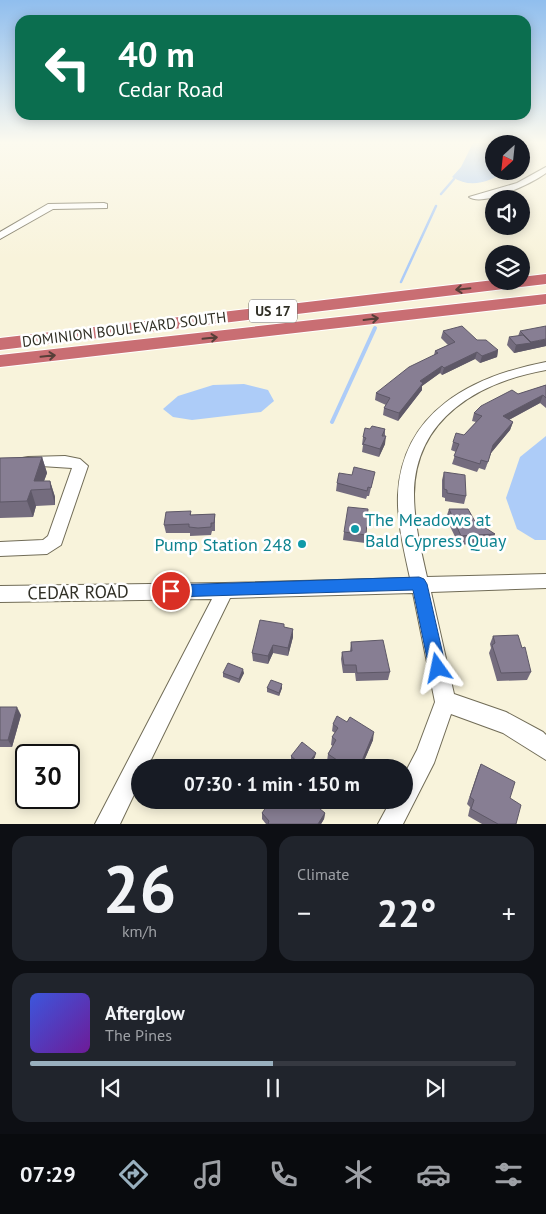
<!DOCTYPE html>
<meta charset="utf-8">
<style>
:root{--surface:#171b24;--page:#20242c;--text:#f1f3f6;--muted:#9ea1a6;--line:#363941;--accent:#99b0bf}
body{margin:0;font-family:"PT Sans",sans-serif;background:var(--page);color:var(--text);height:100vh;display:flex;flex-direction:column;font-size:19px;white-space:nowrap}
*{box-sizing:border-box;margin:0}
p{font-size:16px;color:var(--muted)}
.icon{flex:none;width:28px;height:28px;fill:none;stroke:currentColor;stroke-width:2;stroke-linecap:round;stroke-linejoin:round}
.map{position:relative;height:824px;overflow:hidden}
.details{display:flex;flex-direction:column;gap:12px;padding:12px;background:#0d0f14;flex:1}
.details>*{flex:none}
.banner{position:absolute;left:15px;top:15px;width:516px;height:105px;border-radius:15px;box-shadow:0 2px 12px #0003;background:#0b6e4f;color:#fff;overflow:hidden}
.needle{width:32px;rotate:207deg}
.fabs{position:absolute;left:485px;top:135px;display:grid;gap:10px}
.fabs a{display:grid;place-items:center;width:45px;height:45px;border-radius:50%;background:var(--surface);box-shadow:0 2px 12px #0003;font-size:25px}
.speed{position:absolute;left:15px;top:744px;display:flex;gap:10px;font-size:25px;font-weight:700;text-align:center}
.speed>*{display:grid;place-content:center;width:65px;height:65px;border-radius:50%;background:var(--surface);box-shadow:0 2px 12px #0003;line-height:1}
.speed .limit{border:2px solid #111;border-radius:8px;background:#fff;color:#111}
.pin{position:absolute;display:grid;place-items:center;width:42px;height:42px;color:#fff;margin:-21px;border:2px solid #fff;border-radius:50%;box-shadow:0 1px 5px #0007}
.me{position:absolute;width:55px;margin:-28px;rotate:348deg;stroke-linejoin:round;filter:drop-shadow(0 0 4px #0008)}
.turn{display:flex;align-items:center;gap:18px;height:105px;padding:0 20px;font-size:22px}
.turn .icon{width:65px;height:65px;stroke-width:2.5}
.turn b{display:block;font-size:35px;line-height:42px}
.big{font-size:38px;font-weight:600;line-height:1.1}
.details .widget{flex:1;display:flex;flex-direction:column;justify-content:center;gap:8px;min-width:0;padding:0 18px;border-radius:15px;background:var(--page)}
.details .dial{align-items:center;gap:0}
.dial b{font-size:65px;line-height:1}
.song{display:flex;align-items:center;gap:15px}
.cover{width:60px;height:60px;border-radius:8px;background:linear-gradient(135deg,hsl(230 70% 55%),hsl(280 70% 35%))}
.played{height:5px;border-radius:2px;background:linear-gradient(90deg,var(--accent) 50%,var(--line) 50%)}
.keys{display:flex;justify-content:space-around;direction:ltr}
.heat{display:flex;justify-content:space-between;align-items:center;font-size:28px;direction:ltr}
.details .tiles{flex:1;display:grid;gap:12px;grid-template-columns:1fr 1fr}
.widget:last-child{grid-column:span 2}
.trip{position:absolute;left:131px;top:759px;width:282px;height:50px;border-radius:25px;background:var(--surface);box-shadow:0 2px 12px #0003;font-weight:600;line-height:50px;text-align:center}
.tab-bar{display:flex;height:80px;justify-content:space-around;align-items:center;background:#090b0e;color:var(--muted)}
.tab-bar .icon{width:35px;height:35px}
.tab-bar .selected{color:var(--accent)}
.tab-bar b{font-size:22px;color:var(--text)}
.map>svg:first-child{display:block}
</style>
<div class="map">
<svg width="546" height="824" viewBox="0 0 546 824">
<rect width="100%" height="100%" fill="#f8f3db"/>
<g fill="#adccf8">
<path d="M473,143H502L494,144V171H506C489,182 471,189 452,177L461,167Z"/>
<path d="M244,384L268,390L274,401L261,412L192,420L173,417L163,409L178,396L213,385Z"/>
<path d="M546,436V540H535L517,529L506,498L520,457Z"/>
</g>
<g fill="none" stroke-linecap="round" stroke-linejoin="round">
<g stroke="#adccf8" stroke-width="2.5">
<path d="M441,194L454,179"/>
<path d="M401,282L436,206"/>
</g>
<path stroke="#adccf8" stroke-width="4" d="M332,422L375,328"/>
<g stroke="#716c57" stroke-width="2">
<g id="minor">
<path d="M546,167V173C533,183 483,207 469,197L517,183Z"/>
<path d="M104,203L107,204V208L53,209L0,239V232L48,204Z"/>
<path d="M546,362V370C479,382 415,418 414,494C414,523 421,550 427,577L546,574V588L431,592L454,694L506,712L543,732L546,735V760L503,733L451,714L434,763L403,824H378L391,800H405V773L417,750L435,702L413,593L230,598L147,768H140V782L120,824H95L212,599L0,602V586L225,583L410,578C404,550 397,523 398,495C402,411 473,376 546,362Z"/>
<path d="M65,456L80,459L88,466L61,545L47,554L0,556V542L43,540L48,536L72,468L41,466L0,472V462L28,457Z"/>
</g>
</g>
<g stroke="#fff" stroke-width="2">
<g id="highway">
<path d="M546,274V284L0,350V338L494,280L521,281V277Z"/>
<path d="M546,294V304L0,367V355Z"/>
</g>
</g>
<use href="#minor" fill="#fff" fill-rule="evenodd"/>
<use href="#highway" fill="#c96e73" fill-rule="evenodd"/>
</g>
<g fill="#746c7e">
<path d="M443,331L477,340L498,350L497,357L480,363L475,359L442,375L440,373L422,386V390L398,421L383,415L384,408L386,405L375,400L376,393L434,355L435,351L448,345L441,338Z"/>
<path d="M520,331L546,346L514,353L507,345L509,337L518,336Z"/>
<path d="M546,385V408L540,403L509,420L513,422L510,430L491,453L485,470L479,468L477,472L452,464L456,452L451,450L453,442L464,435L476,422L472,421L474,413L518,394Z"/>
<path d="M370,429H385V444L379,457L362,452L363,445H362L363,437Z"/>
<path d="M42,457L47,473L44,481H50L55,497V505L36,506L33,517L0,518V458Z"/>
<path d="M444,472L466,496L464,504L445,501V498L442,497V480Z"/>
<path d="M373,480L369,496H367L366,499L336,491L337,483Z"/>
<path d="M449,509L495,534L492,542L459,545L446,518Z"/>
<path d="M191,511V515L215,514V531H212L211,535L190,536V533H166L164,525Z"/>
<path d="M344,532L366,535L365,543L343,540Z"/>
<path d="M284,624V627L293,637L288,656L273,653L268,664L253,661L252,653Z"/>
<path d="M493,636L531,672L527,680L497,681L489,653L491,648L490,644Z"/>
<path d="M351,642L390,672L388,680L356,681L355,673H343L341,659L342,652L350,651Z"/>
<path d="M223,673H244L239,683L223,677Z"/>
<path d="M267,688H282L279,696L267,692Z"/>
<path d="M0,707L21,715L12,747H0Z"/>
<path d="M333,724L373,740L361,768H337L327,761L328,754L333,746L331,745L332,737L335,733L332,731Z"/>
<path d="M291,756L315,757L307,768H300L291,760Z"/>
<path d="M481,764L510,798L516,824H482L468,816L470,807L467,804L478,771Z"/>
<path d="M262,813H325L324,819L321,824H266L262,819Z"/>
</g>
<g fill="#5e5867">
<path d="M546,339V346L514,353L516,345Z"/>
<path d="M498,350L497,357L480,363L482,356Z"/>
<path d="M477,352L475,359L442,375L444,368Z"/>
<path d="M442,366L440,373L422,386V390L398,421L399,413L420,381Z"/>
<path d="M543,395L540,403L501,424L503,416Z"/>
<path d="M513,422L510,430L491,453L485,470L493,445Z"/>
<path d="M386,436L385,444L379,457L380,449Z"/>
<path d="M42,457L47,473L41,489L34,481Z"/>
<path d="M50,481L55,497V505L51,489Z"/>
<path d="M31,490L36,506L33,517L27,501Z"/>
<path d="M293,629V637L288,656V648Z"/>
<path d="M273,645V653L268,664V656Z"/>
<path d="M243,669L244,673L239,683V679Z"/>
<path d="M282,684V688L279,696V693Z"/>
<path d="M17,707L21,715L12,747L8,740Z"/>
<path d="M374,732L373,740L361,768H359Z"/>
<path d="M316,753L315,757L307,768H305Z"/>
<path d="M325,813L324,819L321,824H318Z"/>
</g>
<g fill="#877e93" stroke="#5e5867">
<path d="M462,326L477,340H486L498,350L482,356L477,352L444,368L442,366L420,381L423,383L399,413L384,408L390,398L376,393L409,367L438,353L435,351L455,342L443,331Z"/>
<path d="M546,326V339L531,342L520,331Z"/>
<path d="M523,335L531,343L516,345L509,337Z"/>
<path d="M546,385V398L543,395L503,416L513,422L493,445L488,462L481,460L480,464L454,456L459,444L453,442L456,433L464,435L482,416L474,413L481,406L512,390L518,394Z"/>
<path d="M372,426L385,429L382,436H386L380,449L363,444L366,438L363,437L365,428L370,429Z"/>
<path d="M42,457L34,481H50L51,489L31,490L27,501L0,502V458Z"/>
<path d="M354,467L375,472L371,488L368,487L367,491L337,483L339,473L352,475Z"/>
<path d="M444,472L465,475L466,496L447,493V490L444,489Z"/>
<path d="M348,507L368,509L366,535L344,532Z"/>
<path d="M449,509H468L477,525H481L495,534L461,536Z"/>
<path d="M191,511L190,515L215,514L214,523H211V527L198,528L189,527V524L164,525L166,512Z"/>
<path d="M260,620L284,624V627L293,629L288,648L273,645L268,656L252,653Z"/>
<path d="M518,635L522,648L525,647L531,672L501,673L492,645L495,643L493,636Z"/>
<path d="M383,640L390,672L357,673L356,665H344L342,652L352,651L351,642Z"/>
<path d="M228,663L243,669L239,679L223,673Z"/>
<path d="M271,680L282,684L279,693L267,688Z"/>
<path d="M0,707H17L8,740H0Z"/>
<path d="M337,716L347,722L350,717L374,732L359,768H349L328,754L336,740L332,737L338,728L333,724Z"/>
<path d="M302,742L316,753L305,768L291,756Z"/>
<path d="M481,764L515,782L510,798L521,805L516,824H498L471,809L474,800L470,797Z"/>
<path d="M271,800H309L325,813L318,824H268L269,821L262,813Z"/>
</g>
<defs><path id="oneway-shaft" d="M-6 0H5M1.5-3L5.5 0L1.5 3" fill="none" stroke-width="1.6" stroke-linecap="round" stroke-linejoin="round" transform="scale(1.25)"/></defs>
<g stroke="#563f38">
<use href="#oneway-shaft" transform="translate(463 289) rotate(174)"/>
<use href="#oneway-shaft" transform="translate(371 319) rotate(-7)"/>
<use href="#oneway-shaft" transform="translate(210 338) rotate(-6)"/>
<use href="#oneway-shaft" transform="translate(48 356) rotate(-6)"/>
</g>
<linearGradient id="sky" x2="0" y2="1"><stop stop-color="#90beee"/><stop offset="0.55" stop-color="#fcfaef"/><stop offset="1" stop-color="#fcfaef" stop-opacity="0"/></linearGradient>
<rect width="546" height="259" fill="url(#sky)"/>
<path fill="#1a73e8" stroke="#114b97" d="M419,577L424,579L427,584L446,668L443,674L438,676L432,674L429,668L413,590L171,597L166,596L164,591L166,587L171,585Z"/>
<g fill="#0f9aa8" stroke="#fff" stroke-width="2">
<circle cx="355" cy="529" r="5"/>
<circle cx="302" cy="544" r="5"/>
</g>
<g text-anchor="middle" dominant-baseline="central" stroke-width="5" stroke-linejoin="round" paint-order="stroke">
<rect fill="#fff" stroke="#6e6d66" stroke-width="1" x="249" y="299.5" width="48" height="23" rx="4"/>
<g font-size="14" font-weight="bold" fill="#302f25">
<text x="273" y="311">US 17</text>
</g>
<g font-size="15" fill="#302f25" stroke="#fff">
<text transform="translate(124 329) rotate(-7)">DOMINION BOULEVARD SOUTH</text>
</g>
<g font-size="18" fill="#0d838f" stroke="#fff" text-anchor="start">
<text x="365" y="519">The Meadows at<tspan x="365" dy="21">Bald Cypress Quay</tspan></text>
<text x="292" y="544" text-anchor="end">Pump Station 248</text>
</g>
<g font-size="18" fill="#302f25" stroke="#fff">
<text transform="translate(78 592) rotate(-1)">CEDAR ROAD</text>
</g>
</g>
</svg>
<div class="fabs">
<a><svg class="needle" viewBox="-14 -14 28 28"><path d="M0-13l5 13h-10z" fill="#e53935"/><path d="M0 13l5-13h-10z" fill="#9ea1a6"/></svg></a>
<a><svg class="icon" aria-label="sound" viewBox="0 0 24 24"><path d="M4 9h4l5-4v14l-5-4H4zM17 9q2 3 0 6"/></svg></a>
<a><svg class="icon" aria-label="layers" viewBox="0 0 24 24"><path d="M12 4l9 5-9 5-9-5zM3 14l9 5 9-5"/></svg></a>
</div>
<div class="speed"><div class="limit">30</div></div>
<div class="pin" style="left:171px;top:591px;background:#d93025"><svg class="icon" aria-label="arrive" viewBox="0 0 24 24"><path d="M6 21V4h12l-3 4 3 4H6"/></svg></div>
<svg class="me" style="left:438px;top:668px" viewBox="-20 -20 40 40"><path d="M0-17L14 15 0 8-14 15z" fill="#1a73e8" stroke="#fff" stroke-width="4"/></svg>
<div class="trip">07:30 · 1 min · 150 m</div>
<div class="banner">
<div class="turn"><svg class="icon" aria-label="left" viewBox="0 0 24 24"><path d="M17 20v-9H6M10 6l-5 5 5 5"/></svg><div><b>40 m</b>Cedar Road</div></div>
</div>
</div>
<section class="details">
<div class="tiles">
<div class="widget dial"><b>26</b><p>km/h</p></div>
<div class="widget"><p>Climate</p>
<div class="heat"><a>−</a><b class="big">22°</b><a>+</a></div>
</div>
<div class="widget">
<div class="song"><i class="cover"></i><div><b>Afterglow</b><p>The Pines</p></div></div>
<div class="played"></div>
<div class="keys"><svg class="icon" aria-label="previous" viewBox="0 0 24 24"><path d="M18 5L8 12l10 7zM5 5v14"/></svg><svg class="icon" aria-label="pause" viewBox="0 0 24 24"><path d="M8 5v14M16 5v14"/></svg><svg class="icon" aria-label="next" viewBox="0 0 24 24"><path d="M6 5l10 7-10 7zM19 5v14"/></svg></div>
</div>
</div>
</section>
<nav class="tab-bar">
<b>07:29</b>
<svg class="icon selected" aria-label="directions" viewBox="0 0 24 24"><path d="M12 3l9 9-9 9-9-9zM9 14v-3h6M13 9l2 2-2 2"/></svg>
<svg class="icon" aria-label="music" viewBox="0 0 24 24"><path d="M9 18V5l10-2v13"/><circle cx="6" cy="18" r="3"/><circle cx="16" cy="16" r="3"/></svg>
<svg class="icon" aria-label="phone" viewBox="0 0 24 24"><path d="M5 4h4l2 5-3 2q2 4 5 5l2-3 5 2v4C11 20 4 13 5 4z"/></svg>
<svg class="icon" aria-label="climate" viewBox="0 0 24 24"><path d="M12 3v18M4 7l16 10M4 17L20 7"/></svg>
<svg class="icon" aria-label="car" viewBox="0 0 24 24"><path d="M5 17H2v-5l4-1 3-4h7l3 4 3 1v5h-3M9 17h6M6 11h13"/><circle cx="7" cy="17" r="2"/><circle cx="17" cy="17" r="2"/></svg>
<svg class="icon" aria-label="filters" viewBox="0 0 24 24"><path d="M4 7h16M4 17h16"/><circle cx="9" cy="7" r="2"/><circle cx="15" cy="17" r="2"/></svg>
</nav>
